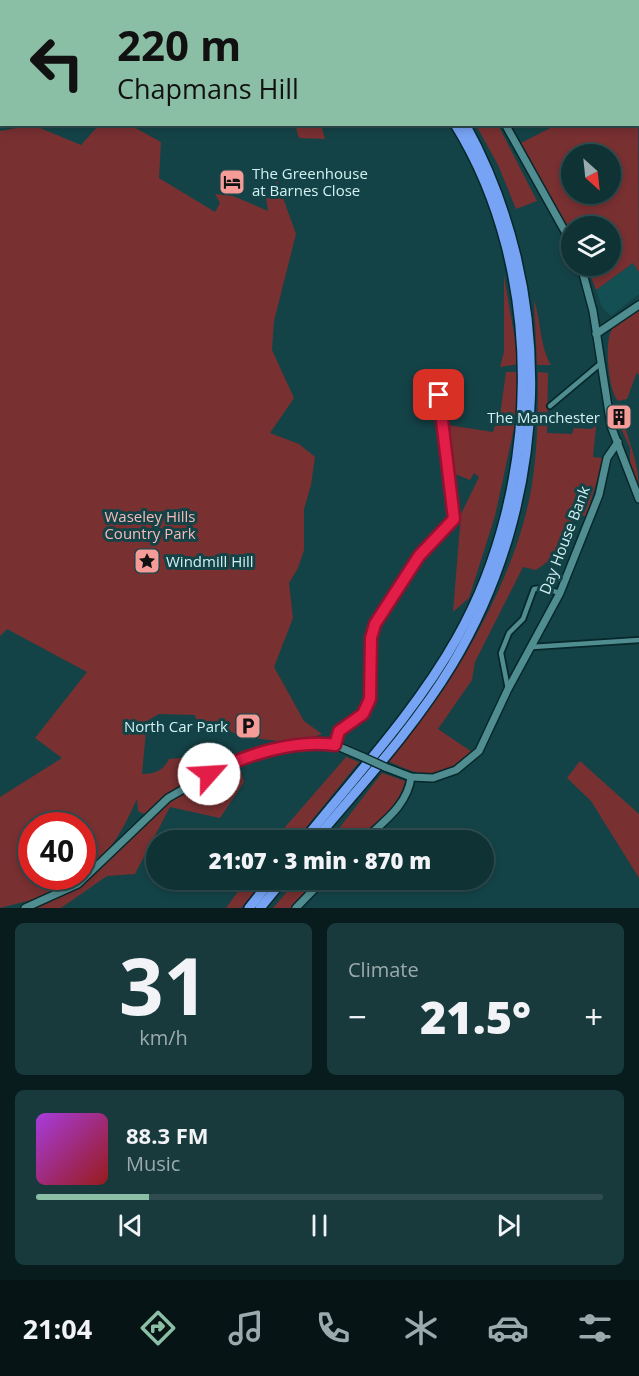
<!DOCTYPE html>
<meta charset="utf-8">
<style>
:root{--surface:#0f3235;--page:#183a3d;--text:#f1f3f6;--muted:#9baaad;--line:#2f4d50;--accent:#8abfa5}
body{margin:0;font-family:"Open Sans",sans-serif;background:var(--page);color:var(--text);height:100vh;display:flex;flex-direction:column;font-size:22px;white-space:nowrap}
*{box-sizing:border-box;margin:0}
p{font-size:20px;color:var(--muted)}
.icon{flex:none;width:33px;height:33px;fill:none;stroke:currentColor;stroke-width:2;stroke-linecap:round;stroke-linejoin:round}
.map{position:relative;height:908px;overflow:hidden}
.drawer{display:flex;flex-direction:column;gap:15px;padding:15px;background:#081c1d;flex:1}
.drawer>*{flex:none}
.hud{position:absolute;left:0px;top:0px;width:639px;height:126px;box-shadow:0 3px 9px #0003,0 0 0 2px var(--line);background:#8abfa5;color:#111;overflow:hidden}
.needle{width:39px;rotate:153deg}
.controls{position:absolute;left:561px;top:144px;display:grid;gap:12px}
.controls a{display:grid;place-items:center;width:60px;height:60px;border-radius:50%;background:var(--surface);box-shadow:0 3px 9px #0003,0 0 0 2px var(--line);font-size:30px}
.speed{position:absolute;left:18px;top:812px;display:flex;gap:12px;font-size:30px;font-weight:700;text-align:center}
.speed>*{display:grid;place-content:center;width:78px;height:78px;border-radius:50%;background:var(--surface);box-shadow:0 3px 9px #0003,0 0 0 2px var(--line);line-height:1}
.speed .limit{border:9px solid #d22;background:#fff;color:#111}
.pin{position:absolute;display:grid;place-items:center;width:51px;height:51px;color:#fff;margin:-26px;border-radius:12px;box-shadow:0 3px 9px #0006}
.me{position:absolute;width:66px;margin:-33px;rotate:64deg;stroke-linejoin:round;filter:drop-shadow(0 0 4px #0008)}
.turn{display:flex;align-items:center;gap:21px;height:126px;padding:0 18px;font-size:27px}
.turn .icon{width:78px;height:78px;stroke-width:2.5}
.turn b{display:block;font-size:42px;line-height:51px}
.big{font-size:45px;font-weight:800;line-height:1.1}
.drawer .card{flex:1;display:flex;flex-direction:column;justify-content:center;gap:9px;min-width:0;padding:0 21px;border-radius:9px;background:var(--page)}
.drawer .dial{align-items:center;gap:0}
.dial b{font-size:78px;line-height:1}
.song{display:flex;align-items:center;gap:18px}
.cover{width:72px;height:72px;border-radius:9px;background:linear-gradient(135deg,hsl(280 70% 55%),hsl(0 70% 35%))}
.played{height:6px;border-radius:3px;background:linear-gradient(90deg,var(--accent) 20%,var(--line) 20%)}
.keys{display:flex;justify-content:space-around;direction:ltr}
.heat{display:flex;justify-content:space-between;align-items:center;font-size:33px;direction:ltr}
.drawer .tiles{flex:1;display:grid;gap:15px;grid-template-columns:1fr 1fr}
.card:last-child{grid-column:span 2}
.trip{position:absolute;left:146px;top:830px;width:348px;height:60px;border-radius:30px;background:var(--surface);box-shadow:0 3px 9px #0003,0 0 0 2px var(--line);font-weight:800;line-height:60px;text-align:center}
.menu{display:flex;height:96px;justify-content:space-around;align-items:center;background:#061415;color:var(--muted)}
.menu .icon{width:42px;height:42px}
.menu .on{color:var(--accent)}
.menu b{font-size:27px;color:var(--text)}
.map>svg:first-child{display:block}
</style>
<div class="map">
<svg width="639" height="908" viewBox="0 0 639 908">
<rect width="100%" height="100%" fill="#144347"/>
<path fill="#144f53" d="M633,263L639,272V294L611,316L602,307L596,290Z"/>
<g fill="#783031" fill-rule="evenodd">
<path d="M638,84L639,272L633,263L596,290L587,266H610V226H572L571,236L521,143L556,125L638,124ZM572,154H610V194H572Z"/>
<path d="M33,125L81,145L99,125H130L161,142L159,178L215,212L220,203L215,194L233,196L268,211L266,197L277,181L296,234L274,321L272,350L294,398L270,433L299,444L315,457L311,485L304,509V550L298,568L289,583L293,618L274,667L304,721L322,734C281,751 238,733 197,723L195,715L159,714L147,721L142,774C155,774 163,771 169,759L204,756L226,762L185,783L144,814L138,811L137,799C125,826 108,858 83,874L82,825H32V876H80L51,895L0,908V797L62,758L35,738L87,672L7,629L0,636V131Z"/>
<path d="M295,125H321L325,139L299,138Z"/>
<path d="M476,125H498L537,201L516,209L498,165Z"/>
<path d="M504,275L519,364L500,367L504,352Z"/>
<path d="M534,300C541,321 540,347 551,365H537Z"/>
<path d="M639,310V376L637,372L627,399L618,401C608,390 604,341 612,329C618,321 631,315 639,310Z"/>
<path d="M506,372H518L516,419L495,516L469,598L453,612L461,514L479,477L474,473L470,480L450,472L445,427L448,425L493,432L501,408Z"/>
<path d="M538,372L548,373L547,433L572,434L574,428L591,429L596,426L593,457L604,458L586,517L578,513L550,560L536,570L523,567L475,662L472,680L438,729L472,752C440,781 424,778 388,761C408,735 431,709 449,681C485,624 519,557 531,490C538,451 538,411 538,372Z"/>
<path d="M620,426H625C632,452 639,464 639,493L630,472V448Z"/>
<path d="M346,757L359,762L296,840H274Z"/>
<path d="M580,761L639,814V878L591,801L567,778Z"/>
<path d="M239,765L244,782L220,818L170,807L135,874L107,876L61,908H34C76,891 102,868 134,836C144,825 154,812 166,803C186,787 215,772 239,765Z"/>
<path d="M382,773L405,781C400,806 376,823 358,840H330Z"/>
<path d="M247,879H265L241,908H226Z"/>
<path d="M298,879H320L292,908H273Z"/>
</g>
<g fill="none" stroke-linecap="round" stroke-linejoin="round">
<g stroke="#06282a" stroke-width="8">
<g id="street">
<path d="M550,406L600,364"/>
<path d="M532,647L639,640"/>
<path d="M508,689L501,653L509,633L523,619L534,589L543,588L560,593"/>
<path d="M335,745L340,731L363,714L370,699L371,638L375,625L419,556L454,519L439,395"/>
</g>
</g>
<g stroke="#06282a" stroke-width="10">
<g id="secondary">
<path d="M450,0L451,2"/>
<path d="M505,124L572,244"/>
<path d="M581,266L593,311L611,426L639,499"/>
<path d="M596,334L639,305"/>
<path d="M385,767L411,777L433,778L456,770L479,751L508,689L560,593L599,495L607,458L618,442"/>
<path d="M364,840C383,822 408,805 411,777"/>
<path d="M25,908L78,884L168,798L222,767L260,754L309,744L335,745L363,757"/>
<path d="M296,908L324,879"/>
</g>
</g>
<g stroke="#06282a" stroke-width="12">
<g id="highway">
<path d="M358,0L359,2"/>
<path d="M370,0L372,2"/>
<path d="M304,840C357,774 416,711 457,638C542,488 547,272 455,124"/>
<path d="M315,840C362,784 414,728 452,665C551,500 558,293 465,124"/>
<path d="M249,908L272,879"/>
<path d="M260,908L284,879"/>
</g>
</g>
<use href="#street" stroke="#508d91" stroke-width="4.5"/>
<use href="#secondary" stroke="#508d91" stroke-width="7"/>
<use href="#highway" stroke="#77a3f4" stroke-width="9"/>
<g stroke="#06282a" stroke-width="10" stroke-linecap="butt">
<path id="secondary-bridge" d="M363,757L385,767"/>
</g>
<use href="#secondary-bridge" stroke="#508d91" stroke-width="7"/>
</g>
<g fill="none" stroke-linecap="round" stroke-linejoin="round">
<g stroke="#92132f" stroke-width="15">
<path id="route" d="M209,774C245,755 294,739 335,745L339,731L363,714L370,699L371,638L375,624L419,556L454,519L439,395"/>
</g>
<use href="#route" stroke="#e11d48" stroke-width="10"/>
</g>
<defs>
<g id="hotel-square" transform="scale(1.35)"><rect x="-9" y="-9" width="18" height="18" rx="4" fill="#f59b98" stroke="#144347"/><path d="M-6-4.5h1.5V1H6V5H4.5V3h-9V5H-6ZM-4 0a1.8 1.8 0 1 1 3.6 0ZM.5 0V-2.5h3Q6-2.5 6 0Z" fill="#111"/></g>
<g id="building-square" transform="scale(1.35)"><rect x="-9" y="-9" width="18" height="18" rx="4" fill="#f59b98" stroke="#144347"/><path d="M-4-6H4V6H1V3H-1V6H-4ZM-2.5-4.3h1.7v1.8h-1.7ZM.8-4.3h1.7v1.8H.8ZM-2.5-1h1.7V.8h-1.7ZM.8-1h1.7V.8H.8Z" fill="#111"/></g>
<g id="sight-square" transform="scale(1.35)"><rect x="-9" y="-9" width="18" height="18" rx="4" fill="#f59b98" stroke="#144347"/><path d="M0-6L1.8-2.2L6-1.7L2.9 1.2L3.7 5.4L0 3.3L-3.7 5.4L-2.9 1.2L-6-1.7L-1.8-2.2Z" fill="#111"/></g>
<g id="parking-square" transform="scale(1.35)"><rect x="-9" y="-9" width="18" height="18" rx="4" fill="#f59b98" stroke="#144347"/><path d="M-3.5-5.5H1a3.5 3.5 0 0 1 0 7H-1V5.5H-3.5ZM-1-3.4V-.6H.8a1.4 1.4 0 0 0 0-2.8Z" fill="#111"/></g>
</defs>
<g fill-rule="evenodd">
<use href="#hotel-square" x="232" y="182"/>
<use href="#building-square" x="619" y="417"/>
<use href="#sight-square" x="147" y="561"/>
<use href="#parking-square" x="248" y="726"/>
</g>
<g text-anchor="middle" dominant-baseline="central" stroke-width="6" stroke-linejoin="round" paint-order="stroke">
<g font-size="15" fill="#d2f0f2" stroke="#144347" text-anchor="start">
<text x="252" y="173">The Greenhouse<tspan x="252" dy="17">at Barnes Close</tspan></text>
<text x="600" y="417" text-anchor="end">The Manchester</text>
<text x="166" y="561">Windmill Hill</text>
<text x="228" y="726" text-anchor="end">North Car Park</text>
</g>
<g font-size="15" fill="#f8bbb8" stroke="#144347">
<text x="150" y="516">Waseley Hills<tspan x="150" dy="17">Country Park</tspan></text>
</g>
<g font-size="15" fill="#d2f0f2" stroke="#144347">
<text transform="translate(564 540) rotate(-69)">Day House Bank</text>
</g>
</g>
</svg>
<div class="controls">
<a><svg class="needle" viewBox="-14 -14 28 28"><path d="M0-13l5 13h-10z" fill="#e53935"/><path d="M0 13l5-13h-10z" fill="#9baaad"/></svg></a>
<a><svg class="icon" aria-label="layers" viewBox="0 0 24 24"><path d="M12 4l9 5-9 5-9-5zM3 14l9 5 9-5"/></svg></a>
</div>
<div class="speed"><div class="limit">40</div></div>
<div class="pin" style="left:439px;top:395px;background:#d93025"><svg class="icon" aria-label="arrive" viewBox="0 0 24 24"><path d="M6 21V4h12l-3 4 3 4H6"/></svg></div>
<svg class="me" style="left:209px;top:774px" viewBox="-20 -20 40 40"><circle r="19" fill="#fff"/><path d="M0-13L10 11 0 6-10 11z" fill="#e11d48"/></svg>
<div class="trip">21:07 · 3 min · 870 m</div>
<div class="hud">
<div class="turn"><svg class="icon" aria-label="left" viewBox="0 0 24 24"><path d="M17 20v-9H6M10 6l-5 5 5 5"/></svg><div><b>220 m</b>Chapmans Hill</div></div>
</div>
</div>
<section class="drawer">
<div class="tiles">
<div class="card dial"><b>31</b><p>km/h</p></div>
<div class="card"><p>Climate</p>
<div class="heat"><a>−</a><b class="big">21.5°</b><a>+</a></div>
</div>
<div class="card">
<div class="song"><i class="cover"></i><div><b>88.3 FM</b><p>Music</p></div></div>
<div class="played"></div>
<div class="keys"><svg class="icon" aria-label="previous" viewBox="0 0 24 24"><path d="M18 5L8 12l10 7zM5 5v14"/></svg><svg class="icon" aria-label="pause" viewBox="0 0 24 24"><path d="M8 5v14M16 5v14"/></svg><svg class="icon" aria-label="next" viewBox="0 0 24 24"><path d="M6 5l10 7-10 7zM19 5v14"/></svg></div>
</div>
</div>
</section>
<nav class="menu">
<b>21:04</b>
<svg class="icon on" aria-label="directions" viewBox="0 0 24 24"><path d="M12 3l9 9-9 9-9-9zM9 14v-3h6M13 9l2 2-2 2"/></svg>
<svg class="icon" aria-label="music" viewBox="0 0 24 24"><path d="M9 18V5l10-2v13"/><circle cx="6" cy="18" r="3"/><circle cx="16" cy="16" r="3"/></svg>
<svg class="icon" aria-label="phone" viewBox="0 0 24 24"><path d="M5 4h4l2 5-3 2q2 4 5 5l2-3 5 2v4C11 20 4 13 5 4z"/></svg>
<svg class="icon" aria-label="climate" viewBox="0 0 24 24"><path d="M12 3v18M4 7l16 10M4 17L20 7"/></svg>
<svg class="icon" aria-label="car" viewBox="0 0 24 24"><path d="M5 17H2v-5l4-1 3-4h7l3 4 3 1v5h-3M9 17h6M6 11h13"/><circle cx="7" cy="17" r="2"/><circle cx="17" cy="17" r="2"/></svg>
<svg class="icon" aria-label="filters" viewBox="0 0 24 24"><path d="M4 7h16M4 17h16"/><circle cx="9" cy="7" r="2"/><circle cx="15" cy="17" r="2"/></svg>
</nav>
